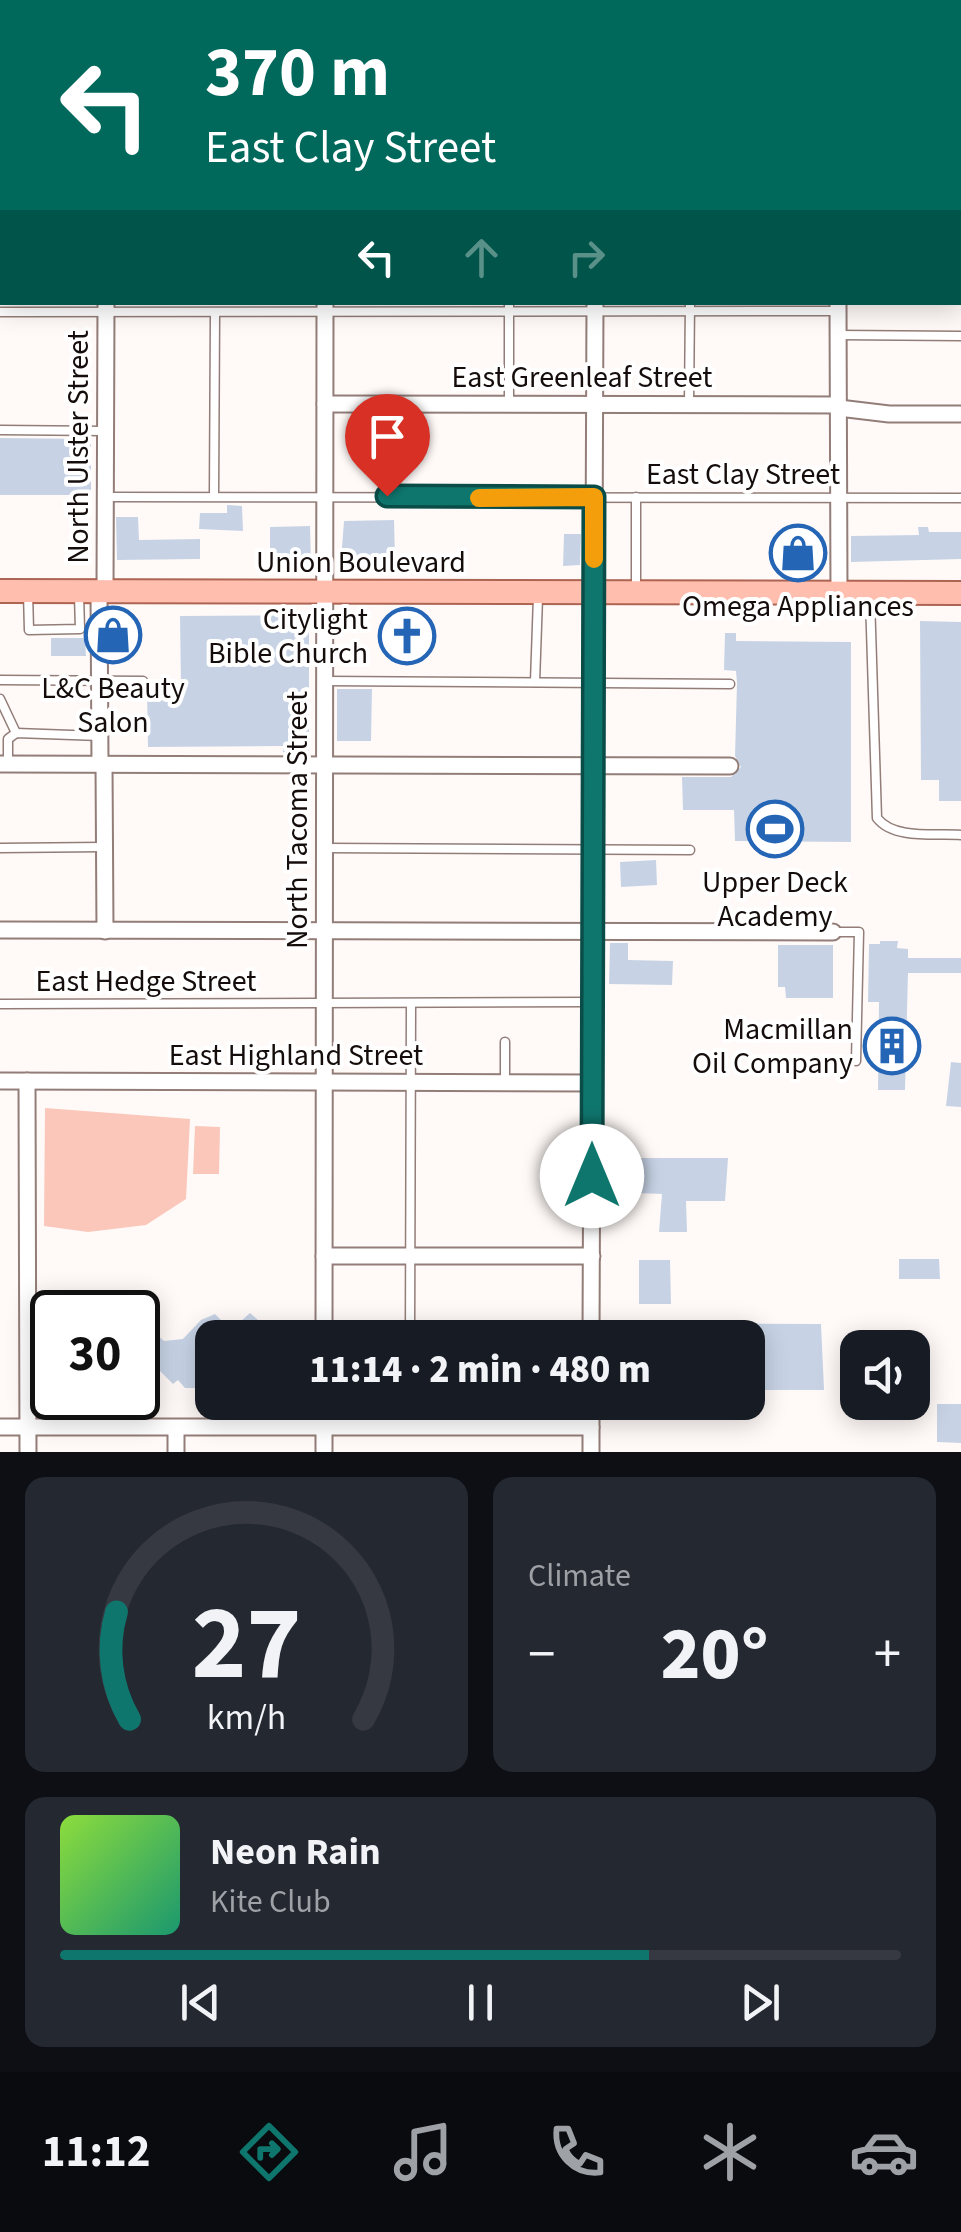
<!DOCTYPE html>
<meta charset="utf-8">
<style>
:root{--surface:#171b24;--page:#242831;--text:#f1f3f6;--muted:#9ea1a6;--line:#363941;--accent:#0f766e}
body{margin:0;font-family:"Source Sans 3",sans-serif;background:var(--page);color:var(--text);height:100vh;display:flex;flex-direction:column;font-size:38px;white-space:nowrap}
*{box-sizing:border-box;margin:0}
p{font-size:32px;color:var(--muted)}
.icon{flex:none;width:55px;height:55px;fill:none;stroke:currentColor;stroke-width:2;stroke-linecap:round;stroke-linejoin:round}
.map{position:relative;height:1452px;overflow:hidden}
.panel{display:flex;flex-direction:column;gap:25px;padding:25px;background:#0d0f14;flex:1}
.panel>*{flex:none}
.top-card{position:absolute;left:0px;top:0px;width:962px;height:305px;box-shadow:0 5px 25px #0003;background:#00695c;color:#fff;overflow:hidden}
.tools{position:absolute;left:840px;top:1330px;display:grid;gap:20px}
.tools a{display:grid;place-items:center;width:90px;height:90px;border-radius:20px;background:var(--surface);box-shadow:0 5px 25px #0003;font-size:50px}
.speed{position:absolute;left:30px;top:1290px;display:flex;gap:20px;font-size:50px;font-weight:700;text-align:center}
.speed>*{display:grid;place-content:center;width:130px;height:130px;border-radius:50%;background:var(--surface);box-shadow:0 5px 25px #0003;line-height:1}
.speed .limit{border:5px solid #111;border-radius:15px;background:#fff;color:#111}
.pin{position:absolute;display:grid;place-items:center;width:85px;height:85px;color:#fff;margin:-102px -42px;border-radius:50% 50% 50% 0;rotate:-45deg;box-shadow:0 0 10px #0007}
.pin .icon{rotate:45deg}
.me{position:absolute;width:110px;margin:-55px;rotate:0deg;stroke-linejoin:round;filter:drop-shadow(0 0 8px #0008)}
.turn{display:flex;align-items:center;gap:35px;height:210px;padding:0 40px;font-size:45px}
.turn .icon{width:130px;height:130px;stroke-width:2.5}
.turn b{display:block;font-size:70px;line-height:85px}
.lanes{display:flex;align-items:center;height:95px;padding:0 40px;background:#0003;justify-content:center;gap:50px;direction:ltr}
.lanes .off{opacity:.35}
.big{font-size:75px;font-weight:800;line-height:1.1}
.panel .widget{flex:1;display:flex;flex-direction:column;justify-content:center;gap:15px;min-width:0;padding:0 35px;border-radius:20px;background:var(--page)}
.panel .dial{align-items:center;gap:0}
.dial svg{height:260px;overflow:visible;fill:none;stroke:var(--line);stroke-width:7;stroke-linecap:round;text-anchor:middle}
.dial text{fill:var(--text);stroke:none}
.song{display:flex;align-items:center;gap:30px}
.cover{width:120px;height:120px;border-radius:15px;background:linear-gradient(135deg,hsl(90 70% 55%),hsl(160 70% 35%))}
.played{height:10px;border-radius:5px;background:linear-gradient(90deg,var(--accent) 70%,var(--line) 70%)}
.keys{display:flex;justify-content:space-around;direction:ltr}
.heat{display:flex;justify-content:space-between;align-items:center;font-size:55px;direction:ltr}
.panel .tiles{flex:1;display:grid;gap:25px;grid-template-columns:1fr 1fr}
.widget:last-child{grid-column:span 2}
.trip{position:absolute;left:195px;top:1320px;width:570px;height:100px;border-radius:20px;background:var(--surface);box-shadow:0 5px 25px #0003;font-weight:800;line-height:100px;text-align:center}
.menu{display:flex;height:160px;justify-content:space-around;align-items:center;background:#090b0e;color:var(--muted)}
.menu .icon{width:70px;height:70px}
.menu .on{color:var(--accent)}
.menu b{font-size:45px;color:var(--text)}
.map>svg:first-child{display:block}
</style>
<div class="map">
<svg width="961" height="1452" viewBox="0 0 961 1452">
<rect width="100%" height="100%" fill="#fffaf8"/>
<g fill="#fac7ba">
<path d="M45,1108L190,1119L186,1199L146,1225L88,1232L44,1226Z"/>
<path d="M195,1126L220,1127L219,1174H193Z"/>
</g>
<g fill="#c7d3e5">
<path d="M0,438L91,439V495H0Z"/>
<path d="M227,505L242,506L243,531L199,529L200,513H227Z"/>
<path d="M116,517H138L139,540L200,539V559L117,560Z"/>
<path d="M394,520L395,560H341L344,521Z"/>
<path d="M310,526L311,565H270V527Z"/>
<path d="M918,527H928L929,532H961V559L851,562V536L919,535Z"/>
<path d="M564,534H581L580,565L563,566Z"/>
<path d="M309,615V752H283V746L148,747L147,689L181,687L180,616Z"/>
<path d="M920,621L961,622V801H939V780H921Z"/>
<path d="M725,633H736V641L851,642V842L735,841L734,810H683L682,777H731L741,767L735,756L737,683L736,671L724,670Z"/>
<path d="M51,638H85L86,656H51Z"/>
<path d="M337,689H372L371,741H337Z"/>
<path d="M656,860L657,885L621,887L620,862Z"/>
<path d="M880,941H898L897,948L908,949V958H961V973H908L905,1090H878L879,1002H868L869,944H880Z"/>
<path d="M610,943H628V960L673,961L672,985L609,984Z"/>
<path d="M778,945H833V998H786L785,987H778Z"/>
<path d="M951,1062L961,1063V1107L946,1106Z"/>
<path d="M615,1158H728L725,1201H686L687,1232H659L662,1194L613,1192Z"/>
<path d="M899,1259H939L940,1279H899Z"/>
<path d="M639,1260H670L671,1304H639Z"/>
<path d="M141,1298L157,1314L146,1325L164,1341L183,1339L201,1320L215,1314L231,1330L250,1313L278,1338H212V1380L207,1388H185L178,1380L173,1384L138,1349V1312H126Z"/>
<path d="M648,1323L821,1324L824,1390H748V1338H648Z"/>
<path d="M937,1404H961V1443L937,1442Z"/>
</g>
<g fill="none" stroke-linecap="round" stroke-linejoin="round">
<g stroke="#937d78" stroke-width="11">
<g id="service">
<path d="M509,0V2"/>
<path d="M135,2L147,0"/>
<path d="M419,2V0"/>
<path d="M693,2V0"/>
<path d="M898,2V0"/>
<path d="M0,34L2,45"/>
<path d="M0,120H2"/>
<path d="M0,312L838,311"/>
<path d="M838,335L961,336"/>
<path d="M509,403V302"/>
<path d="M689,403L690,302"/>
<path d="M0,430L105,431"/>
<path d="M214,496L215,313"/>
<path d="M105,497L961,498"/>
<path d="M636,497V588"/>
<path d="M28,593L29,630L80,629L79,595"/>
<path d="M870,598L877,818C894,840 936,833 961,835"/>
<path d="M0,680L143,681"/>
<path d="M325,681L730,684"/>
<path d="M535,682L538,597"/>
<path d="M0,699L16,733"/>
<path d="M8,764V739L16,733L100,736"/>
<path d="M0,848L104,847"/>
<path d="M325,848L690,850"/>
<path d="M833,932H859L856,1061"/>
<path d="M0,1004L592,1002"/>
<path d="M505,1083V1042"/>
<path d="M410,1338L411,1005"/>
<path d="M410,1427V1402"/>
</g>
</g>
<g stroke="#937d78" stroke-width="19">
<g id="minor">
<path d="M75,0V2"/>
<path d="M318,0V2"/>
<path d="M595,0V2"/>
<path d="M960,64H961"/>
<path d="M0,221H2"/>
<path d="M960,222H961"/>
<path d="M838,302L839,593"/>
<path d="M325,404L839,405"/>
<path d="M839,408L889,414H961"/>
<path d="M99,591L100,764"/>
<path d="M105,591L106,302"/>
<path d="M0,764L730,766"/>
<path d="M104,764L105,931"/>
<path d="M0,930L833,932"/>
<path d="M0,1081L592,1083"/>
<path d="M27,1081L28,1452"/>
<path d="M324,1256H592"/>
<path d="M324,1338L325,302"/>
<path d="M591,1338L595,302"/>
<path d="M0,1427H591"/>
<path d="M176,1452V1428"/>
<path d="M324,1452V1402"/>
<path d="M591,1452V1402"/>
</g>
</g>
<g stroke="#ad6452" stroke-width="26">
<path id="primary" d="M0,591L961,593"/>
</g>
<use href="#service" stroke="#fff" stroke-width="8"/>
<use href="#minor" stroke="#fff" stroke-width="15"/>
<use href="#primary" stroke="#ffbeae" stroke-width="22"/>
</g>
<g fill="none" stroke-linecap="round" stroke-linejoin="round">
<g stroke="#0a4d48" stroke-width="25">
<path id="route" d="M387,496L594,497L592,1176"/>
</g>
<use href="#route" stroke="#0f766e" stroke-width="18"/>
<path stroke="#f59e0b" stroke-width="18" d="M479,498L594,497V559"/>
</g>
<defs>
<g id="shop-ring" transform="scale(2.875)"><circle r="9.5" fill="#fff" stroke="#2565b6" stroke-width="1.5"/><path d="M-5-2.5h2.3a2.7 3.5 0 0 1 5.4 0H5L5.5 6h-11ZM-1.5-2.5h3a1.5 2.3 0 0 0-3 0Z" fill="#2565b6"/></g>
<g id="church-ring" transform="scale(2.875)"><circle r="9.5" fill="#fff" stroke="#2565b6" stroke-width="1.5"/><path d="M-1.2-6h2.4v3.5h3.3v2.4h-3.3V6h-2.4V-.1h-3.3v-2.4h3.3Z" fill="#2565b6"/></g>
<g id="stadium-ring" transform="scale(2.875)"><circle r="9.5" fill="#fff" stroke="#2565b6" stroke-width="1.5"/><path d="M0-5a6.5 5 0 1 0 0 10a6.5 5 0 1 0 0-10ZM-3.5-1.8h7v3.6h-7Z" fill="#2565b6"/></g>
<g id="building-ring" transform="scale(2.875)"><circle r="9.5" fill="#fff" stroke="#2565b6" stroke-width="1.5"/><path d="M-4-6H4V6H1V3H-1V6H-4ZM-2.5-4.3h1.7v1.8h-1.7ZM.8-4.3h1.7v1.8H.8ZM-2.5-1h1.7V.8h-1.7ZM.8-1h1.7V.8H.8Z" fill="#2565b6"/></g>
</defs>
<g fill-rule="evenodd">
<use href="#shop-ring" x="798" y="553"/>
<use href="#shop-ring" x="113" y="635"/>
<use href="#church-ring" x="407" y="636"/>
<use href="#stadium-ring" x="775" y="829"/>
<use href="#building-ring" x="892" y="1046"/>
</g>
<g text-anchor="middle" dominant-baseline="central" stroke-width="8" stroke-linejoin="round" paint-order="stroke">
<g font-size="30" fill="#140d0b" stroke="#fff">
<text x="582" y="377">East Greenleaf Street</text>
<text transform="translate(78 447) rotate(-90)">North Ulster Street</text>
<text x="743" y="474">East Clay Street</text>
<text x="361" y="562">Union Boulevard</text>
<text transform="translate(297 820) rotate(-90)">North Tacoma Street</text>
<text x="146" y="981">East Hedge Street</text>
<text x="296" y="1055">East Highland Street</text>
</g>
<g font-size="30" fill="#140d0b" stroke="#fff">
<text x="798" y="606">Omega Appliances</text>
<text x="368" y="619" text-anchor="end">Citylight<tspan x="368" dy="34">Bible Church</tspan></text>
<text x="113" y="688">L&amp;C Beauty<tspan x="113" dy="34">Salon</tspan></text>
<text x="775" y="882">Upper Deck<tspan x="775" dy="34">Academy</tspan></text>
<text x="853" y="1029" text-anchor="end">Macmillan<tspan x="853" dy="34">Oil Company</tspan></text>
</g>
</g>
</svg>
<div class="tools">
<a><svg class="icon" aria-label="sound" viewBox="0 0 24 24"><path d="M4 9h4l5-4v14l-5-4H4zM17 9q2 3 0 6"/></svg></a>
</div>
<div class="speed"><div class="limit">30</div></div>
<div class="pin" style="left:387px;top:496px;background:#d93025"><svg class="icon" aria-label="arrive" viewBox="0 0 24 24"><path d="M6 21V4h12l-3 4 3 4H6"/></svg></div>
<svg class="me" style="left:592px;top:1176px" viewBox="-20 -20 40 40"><circle r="19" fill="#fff"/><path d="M0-13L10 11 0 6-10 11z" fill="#0f766e"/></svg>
<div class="trip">11:14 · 2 min · 480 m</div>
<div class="top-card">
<div class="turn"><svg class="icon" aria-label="left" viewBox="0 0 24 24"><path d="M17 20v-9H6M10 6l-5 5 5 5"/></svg><div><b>370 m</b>East Clay Street</div></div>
<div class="lanes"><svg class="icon" aria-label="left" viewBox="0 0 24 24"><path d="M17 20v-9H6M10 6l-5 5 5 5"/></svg><svg class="icon off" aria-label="ahead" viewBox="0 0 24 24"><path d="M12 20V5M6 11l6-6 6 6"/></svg><svg class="icon off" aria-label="right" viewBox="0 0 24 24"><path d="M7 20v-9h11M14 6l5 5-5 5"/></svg></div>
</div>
</div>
<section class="panel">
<div class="tiles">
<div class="widget dial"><svg viewBox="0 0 100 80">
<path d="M14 69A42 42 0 1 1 86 69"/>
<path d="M14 69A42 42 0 0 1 10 36" stroke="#0f766e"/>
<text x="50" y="56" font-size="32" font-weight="700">27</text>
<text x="50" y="72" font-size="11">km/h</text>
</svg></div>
<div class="widget"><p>Climate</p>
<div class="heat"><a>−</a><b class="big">20°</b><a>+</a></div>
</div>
<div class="widget">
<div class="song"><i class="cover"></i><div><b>Neon Rain</b><p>Kite Club</p></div></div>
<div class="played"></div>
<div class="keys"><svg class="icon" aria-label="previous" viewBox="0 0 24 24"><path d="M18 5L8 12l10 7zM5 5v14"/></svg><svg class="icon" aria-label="pause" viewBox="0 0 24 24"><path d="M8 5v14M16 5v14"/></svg><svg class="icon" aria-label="next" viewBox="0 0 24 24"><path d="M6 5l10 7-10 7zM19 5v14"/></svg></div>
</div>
</div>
</section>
<nav class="menu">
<b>11:12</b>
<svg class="icon on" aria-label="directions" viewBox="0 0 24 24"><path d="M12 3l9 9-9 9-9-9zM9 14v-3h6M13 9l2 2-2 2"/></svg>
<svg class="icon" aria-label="music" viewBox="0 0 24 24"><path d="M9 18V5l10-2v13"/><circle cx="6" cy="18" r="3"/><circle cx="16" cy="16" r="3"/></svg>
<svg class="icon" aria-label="phone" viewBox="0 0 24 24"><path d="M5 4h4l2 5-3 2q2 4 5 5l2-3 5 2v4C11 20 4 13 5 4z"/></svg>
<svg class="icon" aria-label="climate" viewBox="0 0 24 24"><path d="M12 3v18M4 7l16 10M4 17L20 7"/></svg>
<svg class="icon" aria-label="car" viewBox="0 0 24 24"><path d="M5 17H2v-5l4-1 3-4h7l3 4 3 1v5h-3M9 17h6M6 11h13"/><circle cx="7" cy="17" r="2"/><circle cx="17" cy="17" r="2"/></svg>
</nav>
